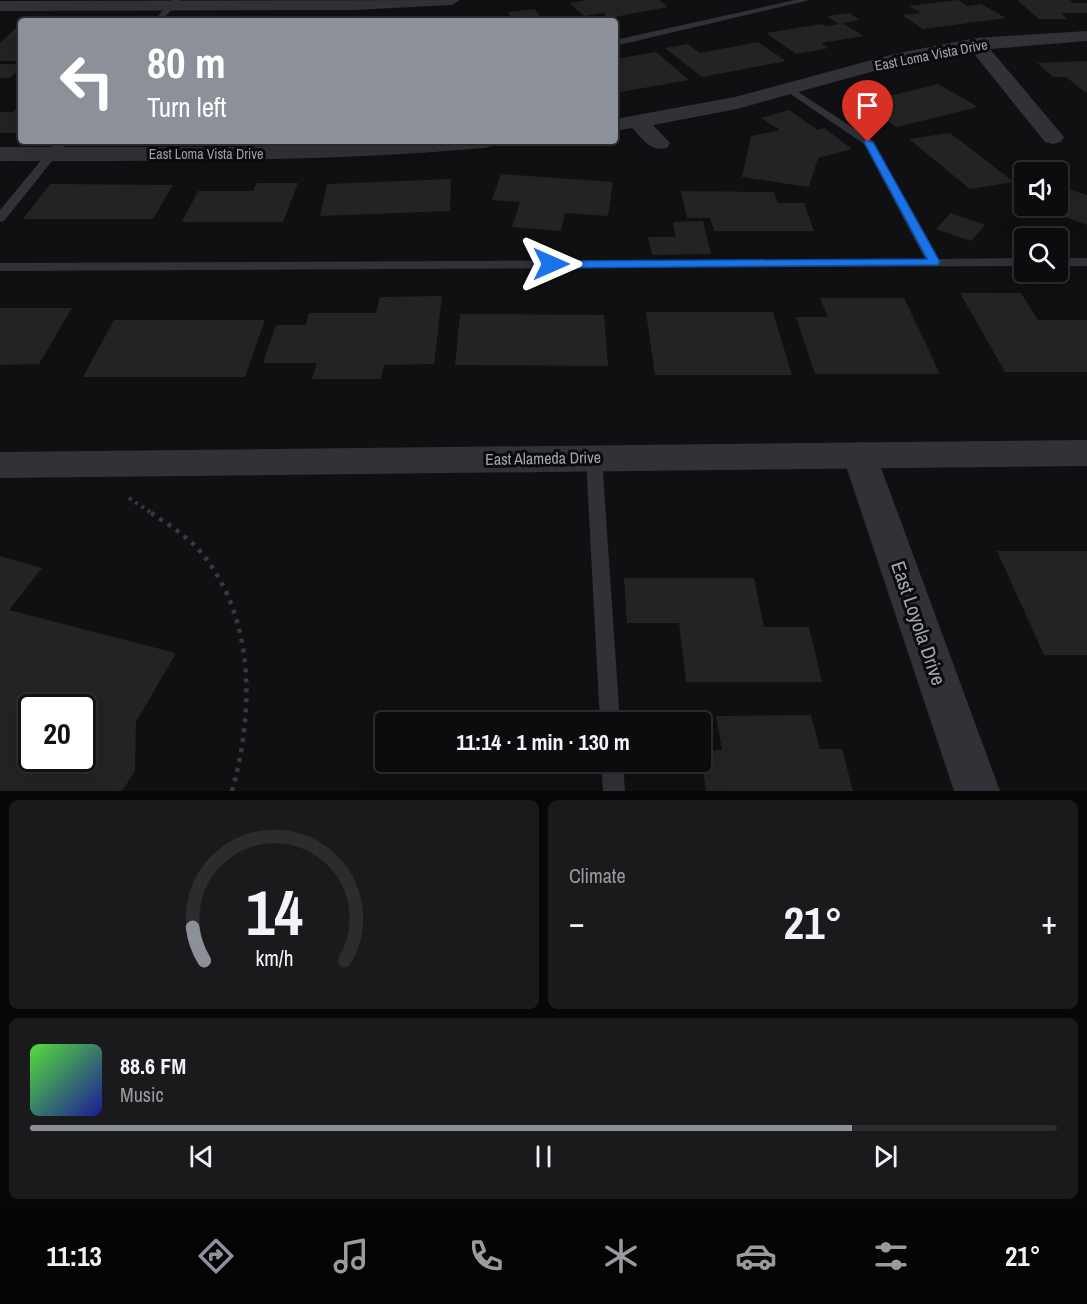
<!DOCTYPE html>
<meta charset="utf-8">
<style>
:root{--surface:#0c0c0e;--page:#1a1a1c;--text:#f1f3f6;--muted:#9a9b9e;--line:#2c2c2e;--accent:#8c9099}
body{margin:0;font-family:"Archivo Narrow",sans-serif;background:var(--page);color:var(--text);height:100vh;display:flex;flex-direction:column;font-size:22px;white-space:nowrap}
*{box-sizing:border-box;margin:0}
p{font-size:20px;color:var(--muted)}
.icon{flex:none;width:33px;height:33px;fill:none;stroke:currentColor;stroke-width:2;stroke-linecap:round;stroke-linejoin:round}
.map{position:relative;height:791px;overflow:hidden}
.panel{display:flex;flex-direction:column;gap:9px;padding:9px;background:#070708;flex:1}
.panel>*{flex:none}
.top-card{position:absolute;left:18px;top:18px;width:600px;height:126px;border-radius:6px;box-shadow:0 6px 24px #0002,0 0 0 2px var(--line);background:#8c9099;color:#fff;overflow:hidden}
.controls{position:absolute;left:1014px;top:162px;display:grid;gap:12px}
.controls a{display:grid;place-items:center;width:54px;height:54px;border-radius:6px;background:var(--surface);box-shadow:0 6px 24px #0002,0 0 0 2px var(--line);font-size:30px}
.speed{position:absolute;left:18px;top:694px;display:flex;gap:12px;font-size:30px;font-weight:700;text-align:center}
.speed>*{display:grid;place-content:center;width:78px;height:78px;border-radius:50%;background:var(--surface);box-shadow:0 6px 24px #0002,0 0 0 2px var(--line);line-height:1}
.speed .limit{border:3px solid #111;border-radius:9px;background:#fff;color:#111}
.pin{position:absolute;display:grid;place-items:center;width:51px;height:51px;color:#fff;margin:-62px -26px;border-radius:50% 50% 50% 0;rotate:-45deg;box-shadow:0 0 6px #0007}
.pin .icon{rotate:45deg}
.me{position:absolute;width:66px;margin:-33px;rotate:90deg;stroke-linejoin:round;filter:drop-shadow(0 0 4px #0008)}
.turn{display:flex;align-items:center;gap:21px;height:126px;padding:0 30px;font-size:27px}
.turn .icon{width:78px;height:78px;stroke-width:2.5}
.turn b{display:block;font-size:42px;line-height:51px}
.big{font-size:45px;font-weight:700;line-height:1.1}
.panel .card{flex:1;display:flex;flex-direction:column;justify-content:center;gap:9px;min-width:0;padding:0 21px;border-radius:9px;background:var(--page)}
.panel .dial{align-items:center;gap:0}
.dial svg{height:156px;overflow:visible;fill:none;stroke:var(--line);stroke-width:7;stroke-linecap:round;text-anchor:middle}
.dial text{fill:var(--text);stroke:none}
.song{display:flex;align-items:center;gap:18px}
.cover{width:72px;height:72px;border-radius:9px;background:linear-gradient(135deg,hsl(110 70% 55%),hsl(240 70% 35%))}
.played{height:6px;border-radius:3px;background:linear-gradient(90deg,var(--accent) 80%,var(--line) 80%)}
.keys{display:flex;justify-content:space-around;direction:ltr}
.heat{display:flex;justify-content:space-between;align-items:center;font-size:33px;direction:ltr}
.panel .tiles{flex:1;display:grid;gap:9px;grid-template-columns:1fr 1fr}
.card:last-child{grid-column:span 2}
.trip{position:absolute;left:375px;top:712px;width:336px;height:60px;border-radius:6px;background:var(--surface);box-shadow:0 6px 24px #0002,0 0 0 2px var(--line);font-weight:700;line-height:60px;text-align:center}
.menu{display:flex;height:96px;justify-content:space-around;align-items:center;background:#050506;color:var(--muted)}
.menu .icon{width:42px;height:42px}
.menu .active{color:var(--accent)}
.menu b{font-size:27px;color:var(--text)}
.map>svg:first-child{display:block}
</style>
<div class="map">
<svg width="1087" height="791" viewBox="0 0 1087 791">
<rect width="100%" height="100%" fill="#101012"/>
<g fill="#232326" fill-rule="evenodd">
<path d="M588,0H659L668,7L609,18L603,13L584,16L569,3Z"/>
<path d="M958,0L968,6L981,4L1006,18L923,29L902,15L921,13L909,6Z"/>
<path d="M1017,0H1070L1073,3H1087V13H1061L1067,19H1039Z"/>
<path d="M535,9L543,21H485L511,17L508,12Z"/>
<path d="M849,13L860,20L842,23L864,36L821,43L829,48L796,54L766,33L822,24L826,26L839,24L827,16Z"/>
<path d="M30,17H133L151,18L148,21H24Z"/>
<path d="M21,23V57L18,61H0V43Z"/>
<path d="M758,42L786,61L702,77L665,48L688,44L700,53Z"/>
<path d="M656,52L689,80L615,93V59Z"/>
<path d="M1087,61V92H1085L1066,77H1053L1037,63Z"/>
<path d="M0,64H21V67L10,78H0Z"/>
<path d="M938,84L978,107L897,127L860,103Z"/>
<path d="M21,103V133H0V112H13Z"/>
<path d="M789,110L818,130L824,128L852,149L818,158L809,187L742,177L751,136L780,130L761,118Z"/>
<path d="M950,133L1014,182L970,189L909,139Z"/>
<path d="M501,174L613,182L608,216L565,213L561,231L512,227L520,202L492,200Z"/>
<path d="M451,179L450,211L320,216L327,184Z"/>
<path d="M257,183H298L283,222H182L198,191H253Z"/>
<path d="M50,184L173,185L153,219H23Z"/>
<path d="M1058,185L1087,195V225L1035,206H1058Z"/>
<path d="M681,191L774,192L778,203H804L814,231H714L710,218H687Z"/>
<path d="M951,213L985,225L971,241L936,229Z"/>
<path d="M703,221L711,254L652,255L648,237H676L673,222Z"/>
<path d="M960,293H1021L1038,320H1087V372H1005Z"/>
<path d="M442,296L434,364L384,365L381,379H312L317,363H263L276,325H306L309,313H376L380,297Z"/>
<path d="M820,298H904L940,374H815L796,317H828Z"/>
<path d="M0,308H72L39,364L0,365Z"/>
<path d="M646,312H773L792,375H655Z"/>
<path d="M460,314L604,315L608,366L455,365Z"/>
<path d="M114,320H265L245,377H83Z"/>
<path d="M997,551H1087V655H1044Z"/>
<path d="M0,556L42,568L9,610L176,653L136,722L135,771L122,791H0ZM32,708H82V759H32Z"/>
<path d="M624,578H754L764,627H809L822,682H686L679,623H627Z"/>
<path d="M811,715L820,749H842L853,791H706L700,751L722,750L716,716Z"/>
</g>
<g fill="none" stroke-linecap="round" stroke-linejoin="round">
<path stroke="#37393e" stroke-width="4" stroke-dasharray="3 4.5" stroke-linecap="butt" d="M129,498L153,514"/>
<path stroke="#37393e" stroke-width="4.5" stroke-dasharray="4 6" stroke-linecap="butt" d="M151,513C171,526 193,540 207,560C256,626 253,716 232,791"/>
<g fill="#313237" fill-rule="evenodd">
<path d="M171,0H179L162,21H154Z"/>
<path d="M795,0H810L615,46V40Z"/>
<path d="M789,86L872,140L938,259L1024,258V266L0,271V263L925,259L864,144L786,91V87Z"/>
<path d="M57,141H68L4,221L0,222V210Z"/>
<rect x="1058" y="258" width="29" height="8"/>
<path d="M594,452L600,454L602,458L620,723H600L586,458L588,454Z"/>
<path d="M601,762H623L625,791H603Z"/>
</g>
<g fill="#313237" fill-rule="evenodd">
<path d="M460,0L452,5L354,10L0,11V1Z"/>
<path d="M1087,31V41L990,49L1064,137L1061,142L1053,144L1045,142L971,50L896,65L737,109L653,125L670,143L667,148C650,152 643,139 632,128L615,131V119L735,97L894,54L976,38Z"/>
<path d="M403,141H495L492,146L484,148C323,162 162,161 0,161V147H242Z"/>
<path d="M859,442L871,445L876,454L1000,791H954L842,454L847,445Z"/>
</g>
<path fill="#313237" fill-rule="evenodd" d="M1087,440V466L0,478V452Z"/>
</g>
<path fill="#1a73e8" stroke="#114b97" stroke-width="1.5" d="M865,140L873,142L940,262L938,265L551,268L545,264L551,261L927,259L864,142Z"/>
<g text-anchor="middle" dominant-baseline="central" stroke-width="6" stroke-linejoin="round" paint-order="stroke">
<g font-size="14" fill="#a1a6b3" stroke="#0b0b0d">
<text transform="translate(931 55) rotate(-11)">East Loma Vista Drive</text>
<text x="206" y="154">East Loma Vista Drive</text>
</g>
<g font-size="16" fill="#a1a6b3" stroke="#0b0b0d">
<text transform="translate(543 458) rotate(-1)">East Alameda Drive</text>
</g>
<g font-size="20" fill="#a1a6b3" stroke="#0b0b0d">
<text transform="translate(919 623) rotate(71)">East Loyola Drive</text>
</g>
</g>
</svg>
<div class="controls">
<a><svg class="icon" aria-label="sound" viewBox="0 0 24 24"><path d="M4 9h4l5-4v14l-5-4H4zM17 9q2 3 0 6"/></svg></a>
<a><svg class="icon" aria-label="search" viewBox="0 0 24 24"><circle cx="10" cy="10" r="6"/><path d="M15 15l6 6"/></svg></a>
</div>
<div class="speed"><div class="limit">20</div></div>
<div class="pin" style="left:868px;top:142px;background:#d93025"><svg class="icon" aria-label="arrive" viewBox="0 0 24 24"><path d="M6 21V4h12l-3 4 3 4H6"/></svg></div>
<svg class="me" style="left:551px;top:264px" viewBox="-20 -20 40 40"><path d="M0-17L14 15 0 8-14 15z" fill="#1a73e8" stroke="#fff" stroke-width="4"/></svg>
<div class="trip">11:14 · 1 min · 130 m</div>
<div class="top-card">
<div class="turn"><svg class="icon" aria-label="left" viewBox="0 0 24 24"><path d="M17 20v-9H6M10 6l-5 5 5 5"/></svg><div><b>80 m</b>Turn left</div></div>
</div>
</div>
<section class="panel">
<div class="tiles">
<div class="card dial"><svg viewBox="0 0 100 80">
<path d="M14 69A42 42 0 1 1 86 69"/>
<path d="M14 69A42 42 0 0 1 8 52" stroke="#8c9099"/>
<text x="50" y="56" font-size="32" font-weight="700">14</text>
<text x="50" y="72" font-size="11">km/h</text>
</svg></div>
<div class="card"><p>Climate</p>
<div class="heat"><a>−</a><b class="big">21°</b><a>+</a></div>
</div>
<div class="card">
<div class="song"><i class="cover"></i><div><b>88.6 FM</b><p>Music</p></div></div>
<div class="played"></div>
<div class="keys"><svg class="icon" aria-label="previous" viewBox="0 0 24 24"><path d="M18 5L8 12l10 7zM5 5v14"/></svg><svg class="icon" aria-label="pause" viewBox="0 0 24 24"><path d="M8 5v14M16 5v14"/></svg><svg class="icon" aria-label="next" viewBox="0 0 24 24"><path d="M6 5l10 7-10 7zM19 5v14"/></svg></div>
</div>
</div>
</section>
<nav class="menu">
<b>11:13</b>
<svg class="icon active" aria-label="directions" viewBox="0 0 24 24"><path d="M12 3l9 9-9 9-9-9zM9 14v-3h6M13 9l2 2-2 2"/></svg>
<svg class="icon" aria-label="music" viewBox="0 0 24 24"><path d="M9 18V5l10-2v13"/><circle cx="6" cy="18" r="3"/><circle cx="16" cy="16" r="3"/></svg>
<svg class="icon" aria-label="phone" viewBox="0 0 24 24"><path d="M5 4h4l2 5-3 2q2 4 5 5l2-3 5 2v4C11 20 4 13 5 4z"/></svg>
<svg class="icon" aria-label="climate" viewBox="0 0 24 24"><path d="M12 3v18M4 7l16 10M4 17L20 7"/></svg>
<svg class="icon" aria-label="car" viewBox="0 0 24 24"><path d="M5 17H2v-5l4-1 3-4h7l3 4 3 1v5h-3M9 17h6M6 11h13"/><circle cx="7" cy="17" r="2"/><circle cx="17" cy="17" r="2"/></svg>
<svg class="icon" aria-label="filters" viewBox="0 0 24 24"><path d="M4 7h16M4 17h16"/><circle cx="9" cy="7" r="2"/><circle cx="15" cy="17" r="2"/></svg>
<b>21°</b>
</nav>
